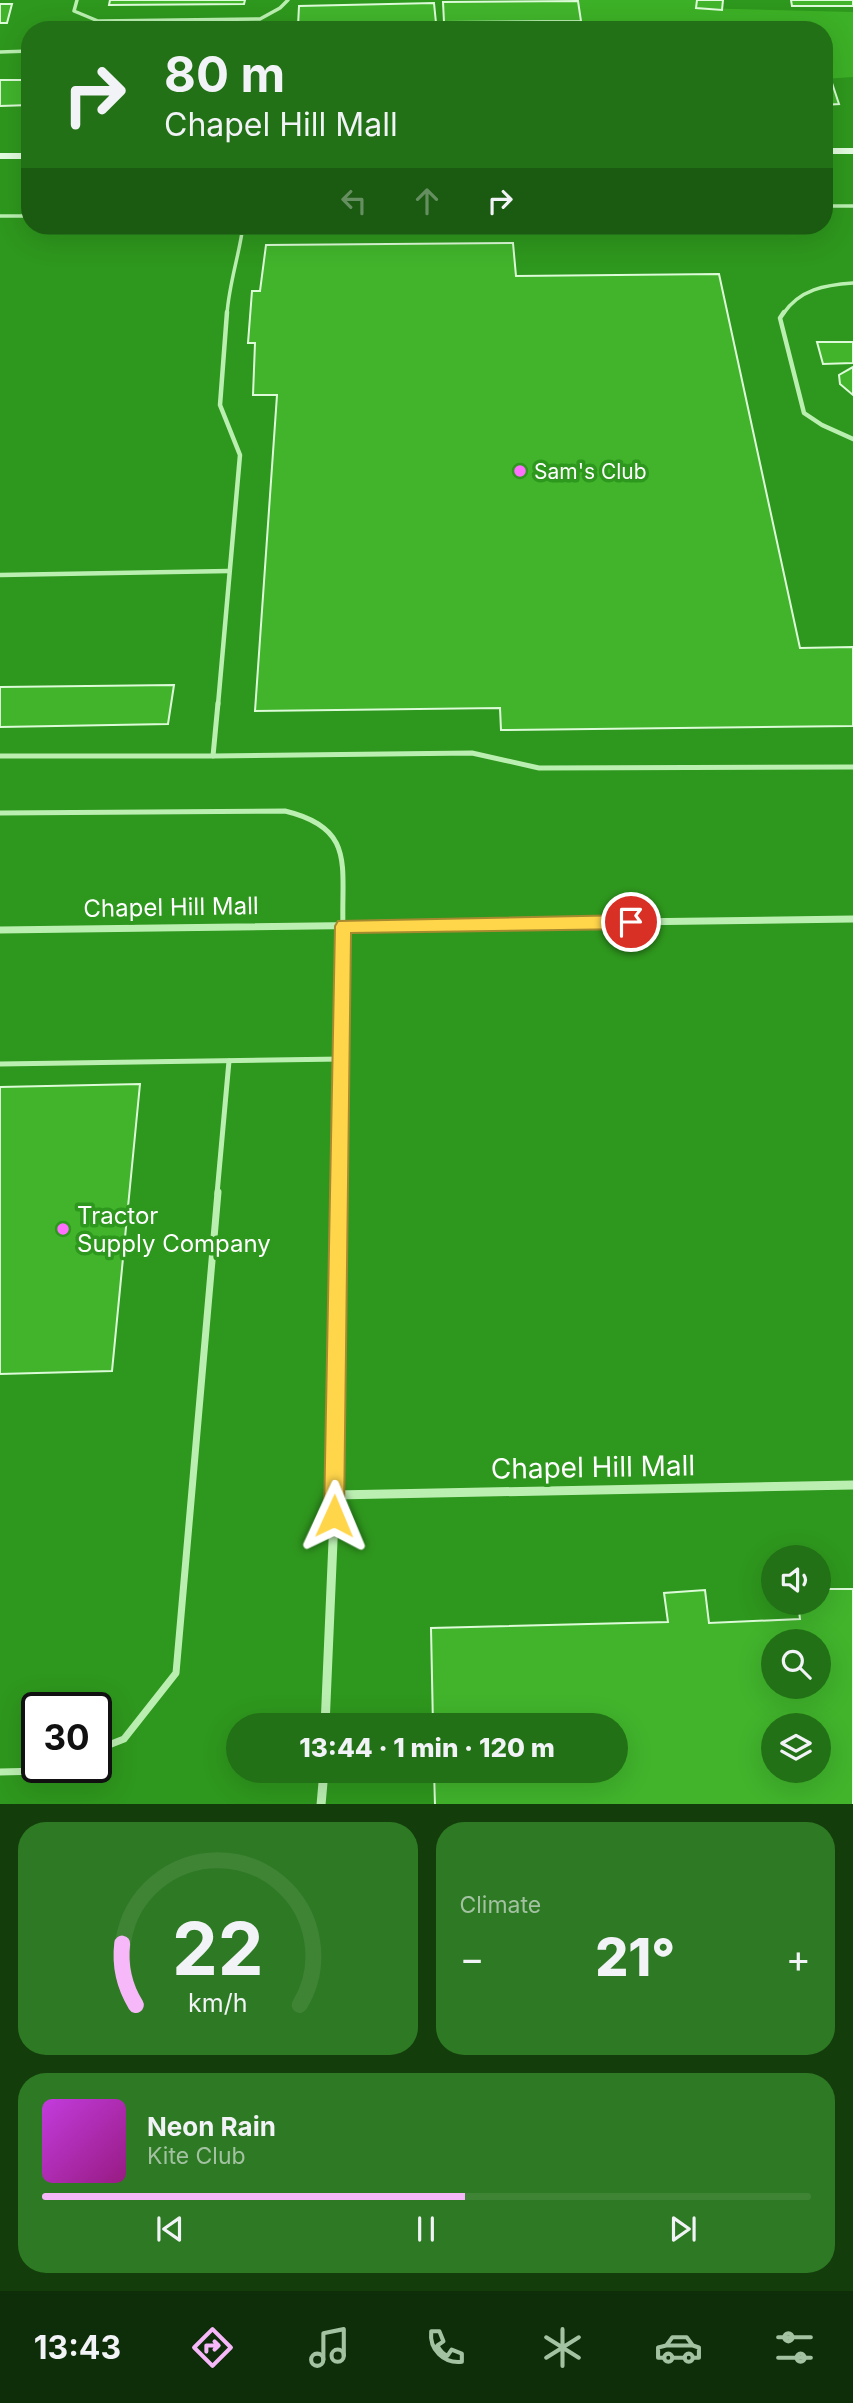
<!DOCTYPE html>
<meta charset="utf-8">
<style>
:root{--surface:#227116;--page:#2e7923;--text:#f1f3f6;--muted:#a2c2a1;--line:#3f8335;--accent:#f7b8fa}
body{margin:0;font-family:Inter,sans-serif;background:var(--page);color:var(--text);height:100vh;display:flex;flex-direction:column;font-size:26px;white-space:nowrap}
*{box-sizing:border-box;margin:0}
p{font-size:23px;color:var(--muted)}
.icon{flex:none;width:38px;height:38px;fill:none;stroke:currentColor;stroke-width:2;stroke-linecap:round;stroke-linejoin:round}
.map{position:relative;height:1804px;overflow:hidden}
.sheet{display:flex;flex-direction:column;gap:18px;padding:18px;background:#133e0c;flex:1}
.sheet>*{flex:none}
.hud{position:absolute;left:21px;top:21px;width:812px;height:214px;border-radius:28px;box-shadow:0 7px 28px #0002;background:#227116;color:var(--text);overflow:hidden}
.tools{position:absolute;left:761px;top:1545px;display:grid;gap:14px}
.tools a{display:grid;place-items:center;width:70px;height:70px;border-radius:50%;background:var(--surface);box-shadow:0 7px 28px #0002;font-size:35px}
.speed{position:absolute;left:21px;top:1692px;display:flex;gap:14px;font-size:35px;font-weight:700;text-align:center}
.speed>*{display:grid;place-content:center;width:91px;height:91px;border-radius:50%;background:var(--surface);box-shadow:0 7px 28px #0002;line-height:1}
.speed .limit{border:4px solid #111;border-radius:10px;background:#fff;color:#111}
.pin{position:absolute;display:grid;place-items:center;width:60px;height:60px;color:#fff;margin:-30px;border:4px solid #fff;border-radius:50%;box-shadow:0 2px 7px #0007}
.me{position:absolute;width:77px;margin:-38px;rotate:1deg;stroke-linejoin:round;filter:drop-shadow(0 0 5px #0008)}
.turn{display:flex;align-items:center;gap:24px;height:147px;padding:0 28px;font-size:32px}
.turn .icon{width:91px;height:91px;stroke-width:2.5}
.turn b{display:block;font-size:49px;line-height:60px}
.lanes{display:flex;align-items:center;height:66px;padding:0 28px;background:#0003;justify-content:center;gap:35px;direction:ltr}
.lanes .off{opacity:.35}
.big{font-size:52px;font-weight:800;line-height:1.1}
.sheet .widget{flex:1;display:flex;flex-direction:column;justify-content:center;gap:10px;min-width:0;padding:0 24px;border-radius:28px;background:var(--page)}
.sheet .dial{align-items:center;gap:0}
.dial svg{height:182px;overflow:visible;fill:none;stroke:var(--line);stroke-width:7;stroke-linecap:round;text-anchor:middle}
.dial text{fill:var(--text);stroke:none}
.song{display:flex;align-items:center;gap:21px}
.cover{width:84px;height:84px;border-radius:10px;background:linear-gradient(135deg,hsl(290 70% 55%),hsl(310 70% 35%))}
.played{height:7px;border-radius:4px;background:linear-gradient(90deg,var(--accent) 55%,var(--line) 55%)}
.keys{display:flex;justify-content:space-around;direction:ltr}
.heat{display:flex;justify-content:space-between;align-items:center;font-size:38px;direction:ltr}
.sheet .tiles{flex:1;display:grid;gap:18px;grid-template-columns:1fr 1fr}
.widget:last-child{grid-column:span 2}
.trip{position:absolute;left:226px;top:1713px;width:402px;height:70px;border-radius:35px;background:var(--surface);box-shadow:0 7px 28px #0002;font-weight:800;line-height:70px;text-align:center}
.dock{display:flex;height:112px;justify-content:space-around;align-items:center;background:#0e2d09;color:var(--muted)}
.dock .icon{width:49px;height:49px}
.dock .on{color:var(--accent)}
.dock b{font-size:32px;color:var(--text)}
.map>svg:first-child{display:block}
</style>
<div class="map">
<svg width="853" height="1805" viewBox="0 0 853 1805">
<rect width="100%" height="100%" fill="#2e971d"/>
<path fill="#3cb026" d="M578,0H697L696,8L853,12V77L824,79V30H551Z"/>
<g fill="#41b42c" stroke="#ddfbd8" stroke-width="2" fill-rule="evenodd">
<path d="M110,0H245L244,4L109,5Z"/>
<path d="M697,0H723L722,10L696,8Z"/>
<path d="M791,0H853V6H792Z"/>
<path d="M578,1L581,21L444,22L443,2Z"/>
<path d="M434,3L436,23L298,26L299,6Z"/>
<path d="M0,4H12L7,23H0Z"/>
<path d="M824,77H830L839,104L824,105Z"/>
<path d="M0,80H30V105L0,106Z"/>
<path d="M513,243L516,276L719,274L800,648L853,647V726L501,730L500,708L255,711L277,395H253L255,343H248L252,291H260L266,245Z"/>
<path d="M817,342H853V363L823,364Z"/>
<path d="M853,367V395L840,384L839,375Z"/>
<path d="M174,685L168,724L0,727V687Z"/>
<path d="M140,1084L112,1371L0,1374V1087Z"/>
<path d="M819,1589H853V1805H435L434,1771H616V1726H433L431,1628L668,1622L664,1593L705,1590L709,1623L800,1619L798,1603H819ZM774,1642H819V1687H774ZM774,1726H819V1771H774Z"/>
</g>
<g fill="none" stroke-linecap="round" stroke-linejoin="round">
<g stroke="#bbefb1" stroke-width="3.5">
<path d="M77,0L74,11L98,21L260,19L280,8L288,0"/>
<path d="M0,52L30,51"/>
<path d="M824,206H853"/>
<path d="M0,216H30"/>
<path d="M227,314C229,284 239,256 243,226"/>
<path d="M783,314C800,289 825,285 853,283"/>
</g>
<g stroke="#bbefb1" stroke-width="4.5">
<path d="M784,312L780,318L804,413L822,425L853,439"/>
<path d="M0,575L229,571"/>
<path d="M218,705L240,455L220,405L227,312"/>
</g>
<g stroke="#bbefb1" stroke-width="5">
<path d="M0,756H213L218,703"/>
<path d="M213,756L472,753L539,768L853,767"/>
<path d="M0,813L285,811C356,828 341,866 343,926"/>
<path d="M0,1064L342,1059"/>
<path d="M217,1194L229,1061"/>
</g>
<g stroke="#bbefb1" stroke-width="7">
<path d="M96,1750L124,1739L176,1673L218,1192"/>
<path d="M0,1772L42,1771L51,1768"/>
</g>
<g stroke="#bbefb1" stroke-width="7">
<path d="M0,930L853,919"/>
<path d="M339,1194L343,926"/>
</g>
<g stroke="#bbefb1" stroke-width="9">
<path d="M335,1495L339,1192"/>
<path d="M325,1726L335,1495L853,1485"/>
<path d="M321,1805L324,1771"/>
</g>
<g fill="#e3fbdf" fill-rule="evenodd">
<rect x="824" y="148" width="29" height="6"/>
<rect x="0" y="153" width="30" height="6"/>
</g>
</g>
<path fill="#ffd54a" stroke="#a68a30" stroke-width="2" d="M631,915L637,917L639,922L637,927L631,929L351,933L344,1516L341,1523L334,1526L327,1523L324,1516L335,926L338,921Z"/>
<g fill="#ff70fe" stroke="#2e971d" stroke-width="2.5">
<circle cx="520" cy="471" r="7"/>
<circle cx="63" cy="1229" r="7"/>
</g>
<g text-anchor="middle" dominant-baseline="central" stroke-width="7" stroke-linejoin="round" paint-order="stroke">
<g font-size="21" fill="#fff" stroke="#2e971d" text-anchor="start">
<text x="534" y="471">Sam's Club</text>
</g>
<g font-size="24" fill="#fff" stroke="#2e971d">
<text transform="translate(171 907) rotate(-1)">Chapel Hill Mall</text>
</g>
<g font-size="24" fill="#fff" stroke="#2e971d" text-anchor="start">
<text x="77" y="1215">Tractor<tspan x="77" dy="28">Supply Company</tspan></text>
</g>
<g font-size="28" fill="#fff" stroke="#2e971d">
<text transform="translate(593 1467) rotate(-1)">Chapel Hill Mall</text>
</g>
</g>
</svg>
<div class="tools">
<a><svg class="icon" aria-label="sound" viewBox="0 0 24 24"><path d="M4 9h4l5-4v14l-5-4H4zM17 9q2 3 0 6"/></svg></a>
<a><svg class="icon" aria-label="search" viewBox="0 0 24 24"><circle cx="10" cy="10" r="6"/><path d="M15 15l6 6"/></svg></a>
<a><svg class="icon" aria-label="layers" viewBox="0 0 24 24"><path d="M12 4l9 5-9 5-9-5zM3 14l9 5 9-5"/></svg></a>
</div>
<div class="speed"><div class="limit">30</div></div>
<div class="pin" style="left:631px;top:922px;background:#d93025"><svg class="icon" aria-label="arrive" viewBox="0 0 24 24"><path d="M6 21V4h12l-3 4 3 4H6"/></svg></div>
<svg class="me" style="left:334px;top:1516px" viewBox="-20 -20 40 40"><path d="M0-17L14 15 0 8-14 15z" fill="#ffd54a" stroke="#fff" stroke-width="4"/></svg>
<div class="trip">13:44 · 1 min · 120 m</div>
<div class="hud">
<div class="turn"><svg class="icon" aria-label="right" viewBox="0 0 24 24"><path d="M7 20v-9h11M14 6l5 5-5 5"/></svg><div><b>80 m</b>Chapel Hill Mall</div></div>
<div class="lanes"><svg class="icon off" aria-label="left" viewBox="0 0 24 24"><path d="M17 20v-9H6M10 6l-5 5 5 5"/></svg><svg class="icon off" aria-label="ahead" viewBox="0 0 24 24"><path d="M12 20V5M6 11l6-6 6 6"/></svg><svg class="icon" aria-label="right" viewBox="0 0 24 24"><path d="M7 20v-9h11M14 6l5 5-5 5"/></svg></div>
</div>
</div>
<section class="sheet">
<div class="tiles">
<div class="widget dial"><svg viewBox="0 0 100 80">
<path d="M14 69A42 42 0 1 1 86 69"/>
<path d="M14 69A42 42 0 0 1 8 42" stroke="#f7b8fa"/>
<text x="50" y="56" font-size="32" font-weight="700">22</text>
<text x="50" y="72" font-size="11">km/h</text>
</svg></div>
<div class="widget"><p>Climate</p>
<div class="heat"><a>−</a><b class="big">21°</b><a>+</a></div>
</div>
<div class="widget">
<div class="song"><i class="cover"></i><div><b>Neon Rain</b><p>Kite Club</p></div></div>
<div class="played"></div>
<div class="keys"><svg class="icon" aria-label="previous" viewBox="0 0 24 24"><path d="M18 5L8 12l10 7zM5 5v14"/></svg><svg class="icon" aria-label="pause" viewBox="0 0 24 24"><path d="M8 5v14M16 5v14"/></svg><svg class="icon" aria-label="next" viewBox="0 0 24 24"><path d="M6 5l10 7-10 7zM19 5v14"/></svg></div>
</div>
</div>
</section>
<nav class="dock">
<b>13:43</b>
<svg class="icon on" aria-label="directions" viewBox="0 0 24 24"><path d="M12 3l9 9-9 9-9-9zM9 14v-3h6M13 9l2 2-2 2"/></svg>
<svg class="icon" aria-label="music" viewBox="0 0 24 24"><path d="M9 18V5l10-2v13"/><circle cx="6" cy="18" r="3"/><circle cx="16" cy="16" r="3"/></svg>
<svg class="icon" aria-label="phone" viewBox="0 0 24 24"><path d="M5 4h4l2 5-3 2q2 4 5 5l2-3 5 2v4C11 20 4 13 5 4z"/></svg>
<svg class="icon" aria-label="climate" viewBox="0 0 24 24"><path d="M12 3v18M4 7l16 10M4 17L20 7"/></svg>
<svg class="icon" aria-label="car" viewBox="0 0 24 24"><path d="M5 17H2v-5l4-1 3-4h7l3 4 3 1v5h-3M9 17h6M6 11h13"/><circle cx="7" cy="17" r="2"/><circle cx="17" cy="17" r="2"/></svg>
<svg class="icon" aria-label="filters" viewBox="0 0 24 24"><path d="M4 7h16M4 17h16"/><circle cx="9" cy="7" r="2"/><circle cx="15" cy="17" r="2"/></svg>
</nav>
